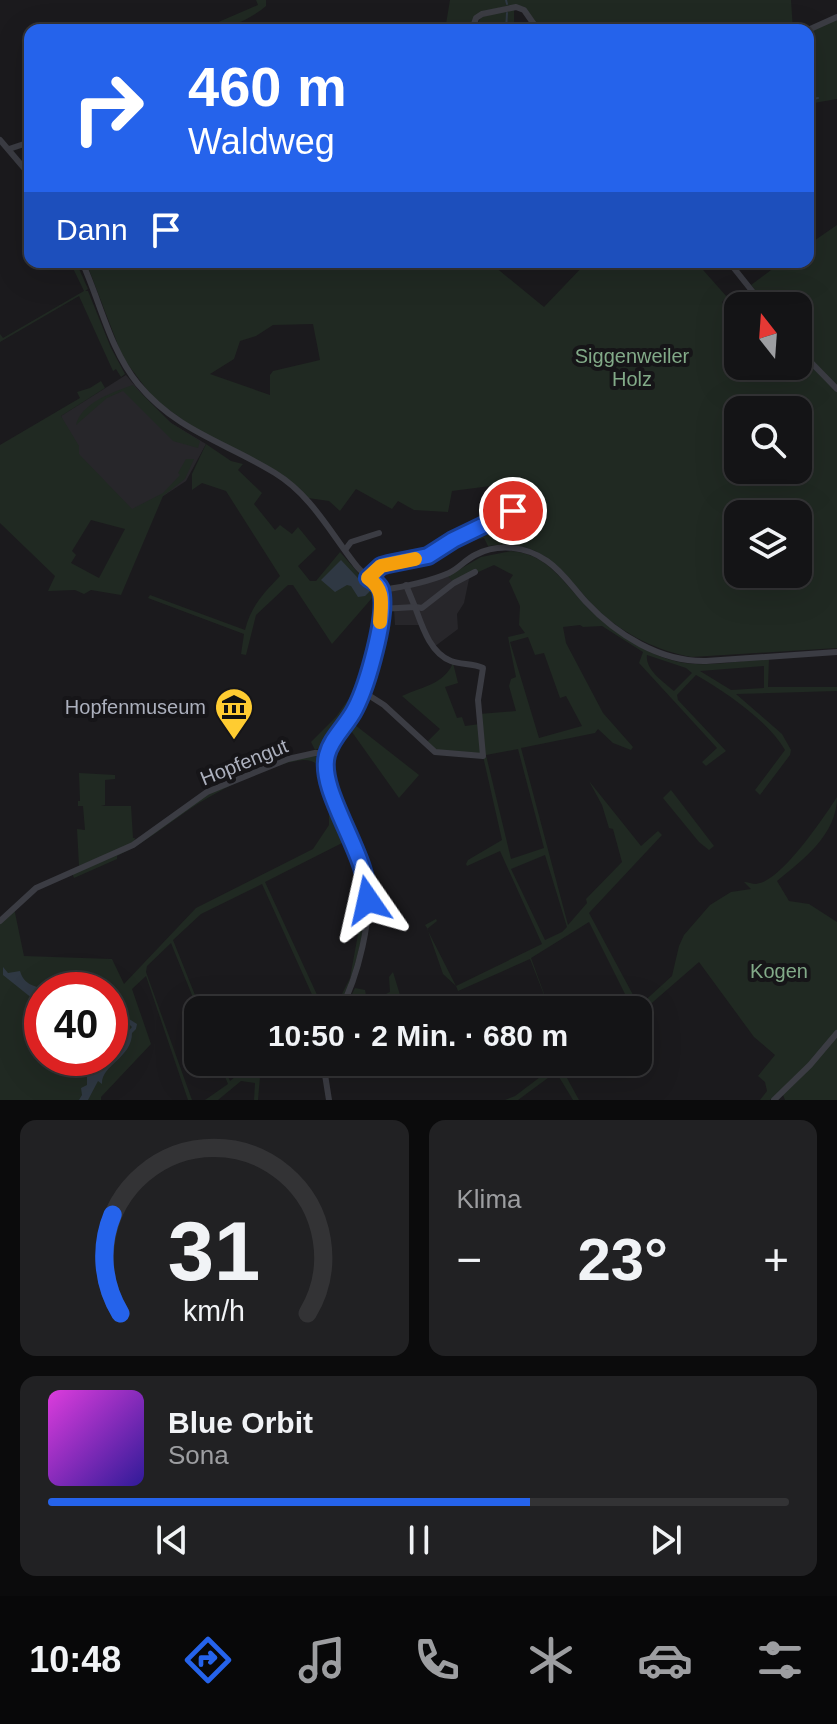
<!DOCTYPE html>
<html lang="de">
<meta charset="utf-8">
<style>
:root{--surface:#141416;--page:#212123;--text:#f1f3f6;--muted:#9d9ea1;--line:#333335;--accent:#2563eb}
body{margin:0;font-family:Helvetica,sans-serif;background:var(--page);color:var(--text);height:100vh;display:flex;flex-direction:column;font-size:30px;white-space:nowrap}
*{box-sizing:border-box;margin:0}
p{font-size:26px;color:var(--muted)}
.icon{flex:none;width:44px;height:44px;fill:none;stroke:currentColor;stroke-width:2;stroke-linecap:round;stroke-linejoin:round}
.map{position:relative;height:1100px;overflow:hidden}
.sheet{display:flex;flex-direction:column;gap:20px;padding:20px;background:#0b0b0c;flex:1}
.sheet>*{flex:none}
.hud{position:absolute;left:24px;top:24px;width:790px;height:244px;border-radius:16px;box-shadow:0 8px 32px #0002,0 0 0 2px var(--line);background:#2563eb;color:#fff;overflow:hidden}
.needle{width:52px;rotate:343deg}
.tools{position:absolute;left:724px;top:292px;display:grid;gap:16px}
.tools a{display:grid;place-items:center;width:88px;height:88px;border-radius:16px;background:var(--surface);box-shadow:0 8px 32px #0002,0 0 0 2px var(--line);font-size:40px}
.speed{position:absolute;left:24px;top:972px;display:flex;gap:16px;font-size:40px;font-weight:700;text-align:center}
.speed>*{display:grid;place-content:center;width:104px;height:104px;border-radius:50%;background:var(--surface);box-shadow:0 8px 32px #0002,0 0 0 2px var(--line);line-height:1}
.speed .limit{border:12px solid #d22;background:#fff;color:#111}
.pin{position:absolute;display:grid;place-items:center;width:68px;height:68px;color:#fff;margin:-34px;border:4px solid #fff;border-radius:50%;box-shadow:0 2px 8px #0007}
.me{position:absolute;width:88px;margin:-44px;rotate:349deg;stroke-linejoin:round;filter:drop-shadow(0 0 6px #0008)}
.turn{display:flex;align-items:center;gap:28px;height:168px;padding:0 32px;font-size:36px}
.turn .icon{width:104px;height:104px;stroke-width:2.5}
.turn b{display:block;font-size:56px;line-height:68px}
.then{display:flex;align-items:center;height:76px;padding:0 32px;background:#0003;gap:16px;font-size:30px}
.big{font-size:60px;font-weight:700;line-height:1.1}
.sheet .tile{flex:1;display:flex;flex-direction:column;justify-content:center;gap:12px;min-width:0;padding:0 28px;border-radius:16px;background:var(--page)}
.sheet .dial{align-items:center;gap:0}
.dial svg{height:208px;overflow:visible;fill:none;stroke:var(--line);stroke-width:7;stroke-linecap:round;text-anchor:middle}
.dial text{fill:var(--text);stroke:none}
.song{display:flex;align-items:center;gap:24px}
.cover{width:96px;height:96px;border-radius:12px;background:linear-gradient(135deg,hsl(300 70% 55%),hsl(250 70% 35%))}
.played{height:8px;border-radius:4px;background:linear-gradient(90deg,var(--accent) 65%,var(--line) 65%)}
.keys{display:flex;justify-content:space-around;direction:ltr}
.heat{display:flex;justify-content:space-between;align-items:center;font-size:44px;direction:ltr}
.sheet .tiles{flex:1;display:grid;gap:20px;grid-template-columns:1fr 1fr}
.tile:last-child{grid-column:span 2}
.trip{position:absolute;left:184px;top:996px;width:468px;height:80px;border-radius:16px;background:var(--surface);box-shadow:0 8px 32px #0002,0 0 0 2px var(--line);font-weight:700;line-height:80px;text-align:center}
.tabs{display:flex;height:128px;justify-content:space-around;align-items:center;background:#080809;color:var(--muted)}
.tabs .icon{width:56px;height:56px}
.tabs .current{color:var(--accent)}
.tabs b{font-size:36px;color:var(--text)}
.map>svg:first-child{display:block}
</style>
<div class="map">
<svg width="837" height="1100" viewBox="0 0 837 1100">
<rect width="100%" height="100%" fill="#1b1a1d"/>
<g fill="#27262a">
<path d="M126,375L151,405L171,423L206,444L186,481L136,514L78,454L61,416Z"/>
<path d="M467,575L469,579L464,603L457,614L458,629L434,647L420,625H395L394,609H382L383,592L448,576Z"/>
</g>
<g fill="#202922" fill-rule="evenodd">
<path d="M256,0H266V6C252,18 227,30 209,30L207,27L258,5Z"/>
<path d="M450,0H791L793,30H541L524,7L514,5L484,11L470,30H445Z"/>
<path d="M514,8V30H473L483,15Z"/>
<path d="M837,18V99L808,104V32Z"/>
<path d="M837,225V388L798,346V306H766L751,285L782,262H808V245Z"/>
<path d="M70,262H76L88,289L85,291H88L111,348L125,374L121,377L116,369L113,371L79,296L0,342V334L3,338L84,291Z"/>
<path d="M86,262H489L544,307L587,262H696L727,297L722,302L738,324V366H798V351L837,392V648L692,657C660,652 623,634 599,611C562,575 547,537 488,546L484,538L480,539L474,529L523,509L521,482L452,491L448,512L414,510L398,501L392,509L356,489L340,511L329,501L308,498L291,483L201,433L154,399L123,358ZM313,324L320,360L273,371L270,375V395L210,374L234,359L240,341L256,336L273,325ZM738,410H798V470H738ZM738,514H798V574H738Z"/>
<path d="M101,381L105,388L61,416L79,446V454L132,509L163,493L180,475L178,473L186,459H194L185,479L163,496L121,595L91,590L84,594L75,590L48,591L55,576L0,523V445L80,398L77,392L90,388ZM91,520L125,529L99,578L71,563L76,555L72,551Z"/>
<path d="M133,385L171,423L200,441L198,448L173,441L123,391L107,398L76,425C81,403 113,392 133,385Z"/>
<path d="M206,444L231,461L243,464L238,470L262,493L254,504L275,530L280,525L292,534L298,527L316,549L298,566L310,581H316L340,552L367,583L379,590L332,644L293,585H288L256,615L246,655L241,654L244,634L148,598L150,595L245,630C251,606 263,594 280,576L226,491L202,483L192,490V474Z"/>
<path d="M511,551C553,554 568,592 597,616C617,633 645,653 671,660C701,669 738,661 769,658L768,687H837V691L736,694L782,734L791,750L790,755L760,795L755,790L785,750C767,720 726,692 696,675L677,695L678,700L726,751L706,766L702,762L717,748L639,663L643,652L602,626L583,627L580,625L563,627L566,643L603,713L633,747L631,750L613,743L598,729L595,733L521,748L568,925L587,903L586,899L622,862L613,829L609,828L602,805L589,781L641,846L658,831L662,835L589,913L639,1006L672,976L679,946L684,935L710,905L731,892L751,889L744,882C748,882 752,884 756,884C781,882 824,817 837,797C837,834 804,859 777,881L789,901L809,904L837,922V1100H785L781,1090L770,1100H760L767,1091L765,1082L758,1076L775,1055L754,1037L699,962L638,1015V1010H633L589,922L531,958L550,1010L530,959L458,991L456,986L443,974L427,928L425,925L436,919L437,921L427,929L456,986L542,944L500,851L467,866L466,864L468,860L502,840L483,756L437,753L426,743L440,729L402,696C424,686 444,684 453,663L458,683L445,687L457,718L462,717L465,726L480,724L479,714L516,711L509,686L511,679L516,677L508,637L525,633L519,625L520,606L509,581L513,575L494,565L454,583L448,576L481,557ZM528,637L535,655L544,653L560,698L566,696L582,726L539,738L510,642ZM647,655L686,668L692,673L674,691C664,682 645,670 647,655ZM764,666V688L731,690L700,671ZM518,749L544,848L511,859L486,755ZM545,855L567,927L562,932L545,940L511,869Z"/>
<path d="M362,680C354,703 340,741 315,750L311,742L336,717Z"/>
<path d="M350,721L419,775L399,798L352,732C336,745 332,760 334,781L379,887L369,888L328,772L330,752Z"/>
<path d="M315,755L324,760V771C337,805 361,854 365,889C369,923 353,981 337,1010H334L350,978L363,907L359,888V871L346,841L265,882L324,1010H319L262,884L201,914L173,940L201,1010H198L171,943L147,966L146,972L192,1100H188L146,976L132,989L151,1044L101,1097V1100H0V923L14,908L24,956L112,959L124,984L196,908L313,849L329,825V797L323,783L321,767C316,763 311,760 304,760C277,762 235,782 211,796C178,814 152,840 117,856V859L74,878L72,873L145,839L206,794L275,764ZM42,990H110V1058H42Z"/>
<path d="M79,773L115,775V779L105,780V805L101,806H131L133,838H135L134,843L79,866L77,829L85,830L83,806H78V801H80Z"/>
<path d="M671,790L714,846L709,850L699,842L663,798Z"/>
<path d="M393,972L400,995L344,1010L355,988L365,990L366,995L382,996L390,992L389,977Z"/>
<path d="M219,1062H222L230,1081L253,1062H266L261,1065L258,1100H254L255,1083L241,1081L218,1100H205L228,1084Z"/>
<path d="M560,1062H567L561,1067L579,1100H573L556,1072L518,1100H505L515,1096Z"/>
</g>
<g fill="#2f3843">
<path d="M341,560L370,591L365,596L358,597L351,586L347,585L335,592L321,580Z"/>
<path d="M3,967L8,973L20,971C24,985 35,987 47,989L50,985L53,987C76,977 71,967 94,990H86L83,984L72,979L74,984L65,990H42V1000L33,999L3,975Z"/>
<path d="M110,1007L137,1024L136,1029L132,1033C132,1058 101,1065 102,1084L98,1081L88,1100H79L82,1095L81,1088L87,1085V1076L110,1060L112,1054L121,1047L123,1037L132,1027L125,1020L112,1015Z"/>
</g>
<g fill="none" stroke-linecap="round" stroke-linejoin="round">
<g stroke="#2f3843" stroke-width="2">
<path d="M506,0L507,4"/>
<path d="M506,30L507,13"/>
<path d="M808,100L818,98"/>
</g>
<g stroke="#3b3c43" stroke-width="6">
<path d="M472,30L476,18L482,14L516,7L524,10L538,30"/>
<path d="M808,30L837,17"/>
<path d="M0,140L30,175"/>
<path d="M9,149L30,142"/>
<path d="M82,262C100,301 110,350 138,384C178,432 225,442 275,473C311,495 330,532 355,564C362,574 374,580 381,590"/>
<path d="M729,262L764,306"/>
<path d="M798,349L837,389"/>
<path d="M345,550L351,542L379,533"/>
<path d="M368,578L381,566L428,556L453,540L516,510"/>
<path d="M406,585L415,607L422,608L454,583L475,572"/>
<path d="M381,590C403,587 428,582 449,573C458,569 465,560 475,555C498,543 526,546 547,561C563,572 573,588 586,602C617,635 660,662 706,661L837,652"/>
<path d="M362,691L384,705L435,752L483,756L478,700L483,668C473,663 461,665 451,661C430,653 422,626 415,607L381,609"/>
<path d="M0,921L36,888L133,845L207,792L288,759L315,753H327"/>
<path d="M340,1010C357,979 374,916 366,881C362,863 354,846 347,829C339,810 326,788 325,766C325,743 346,728 356,708C372,675 385,627 381,590"/>
<path d="M323,1062L329,1100"/>
<path d="M774,1100L810,1065L837,1033"/>
</g>
</g>
<g fill="none" stroke-linecap="round" stroke-linejoin="round">
<g stroke="#184099" stroke-width="20">
<path id="route" d="M368,900C369,855 317,791 327,755C331,738 347,725 355,709C367,686 388,614 381,590C379,584 373,581 368,578L381,566L388,564L428,556L453,540L513,511"/>
</g>
<use href="#route" stroke="#2563eb" stroke-width="14"/>
<path stroke="#f59e0b" stroke-width="14" d="M380,622C381,603 385,590 368,578L381,566L415,559"/>
</g>
<defs>
<g id="museum-pin" transform="scale(2)"><path d="M0 17L-7.5 6A9.5 9.5 0 1 1 7.5 6Z" fill="#ffcc31" stroke="#161518"/><path d="M0-6L6-3V-2H-6V-3ZM-5-1h2V3h-2ZM-1-1h2V3h-2ZM3-1h2V3H3ZM-6 4H6V6H-6Z" fill="#111"/></g>
</defs>
<g fill-rule="evenodd">
<use href="#museum-pin" x="234" y="707"/>
</g>
<g text-anchor="middle" dominant-baseline="central" stroke-width="8" stroke-linejoin="round" paint-order="stroke">
<g font-size="20" fill="#82aa88" stroke="#161518">
<text x="632" y="356">Siggenweiler<tspan x="632" dy="23">Holz</tspan></text>
<text x="779" y="971">Kogen</text>
</g>
<g font-size="20" fill="#acb0bd" stroke="#161518" text-anchor="end">
<text x="206" y="707">Hopfenmuseum</text>
</g>
<g font-size="20" fill="#acb0bd" stroke="#161518">
<text transform="translate(244 762) rotate(-22)">Hopfengut</text>
</g>
</g>
</svg>
<div class="tools">
<a><svg class="needle" viewBox="-14 -14 28 28"><path d="M0-13l5 13h-10z" fill="#e53935"/><path d="M0 13l5-13h-10z" fill="#9d9ea1"/></svg></a>
<a><svg class="icon" aria-label="search" viewBox="0 0 24 24"><circle cx="10" cy="10" r="6"/><path d="M15 15l6 6"/></svg></a>
<a><svg class="icon" aria-label="layers" viewBox="0 0 24 24"><path d="M12 4l9 5-9 5-9-5zM3 14l9 5 9-5"/></svg></a>
</div>
<div class="speed"><div class="limit">40</div></div>
<div class="pin" style="left:513px;top:511px;background:#d93025"><svg class="icon" aria-label="arrive" viewBox="0 0 24 24"><path d="M6 21V4h12l-3 4 3 4H6"/></svg></div>
<svg class="me" style="left:368px;top:900px" viewBox="-20 -20 40 40"><path d="M0-17L14 15 0 8-14 15z" fill="#2563eb" stroke="#fff" stroke-width="4"/></svg>
<div class="trip">10:50 · 2 Min. · 680 m</div>
<div class="hud">
<div class="turn"><svg class="icon" aria-label="right" viewBox="0 0 24 24"><path d="M7 20v-9h11M14 6l5 5-5 5"/></svg><div><b>460 m</b>Waldweg</div></div>
<div class="then">Dann<svg class="icon" aria-label="arrive" viewBox="0 0 24 24"><path d="M6 21V4h12l-3 4 3 4H6"/></svg></div>
</div>
</div>
<section class="sheet">
<div class="tiles">
<div class="tile dial"><svg viewBox="0 0 100 80">
<path d="M14 69A42 42 0 1 1 86 69"/>
<path d="M14 69A42 42 0 0 1 11 31" stroke="#2563eb"/>
<text x="50" y="56" font-size="32" font-weight="700">31</text>
<text x="50" y="72" font-size="11">km/h</text>
</svg></div>
<div class="tile"><p>Klima</p>
<div class="heat"><a>−</a><b class="big">23°</b><a>+</a></div>
</div>
<div class="tile">
<div class="song"><i class="cover"></i><div><b>Blue Orbit</b><p>Sona</p></div></div>
<div class="played"></div>
<div class="keys"><svg class="icon" aria-label="previous" viewBox="0 0 24 24"><path d="M18 5L8 12l10 7zM5 5v14"/></svg><svg class="icon" aria-label="pause" viewBox="0 0 24 24"><path d="M8 5v14M16 5v14"/></svg><svg class="icon" aria-label="next" viewBox="0 0 24 24"><path d="M6 5l10 7-10 7zM19 5v14"/></svg></div>
</div>
</div>
</section>
<nav class="tabs">
<b>10:48</b>
<svg class="icon current" aria-label="directions" viewBox="0 0 24 24"><path d="M12 3l9 9-9 9-9-9zM9 14v-3h6M13 9l2 2-2 2"/></svg>
<svg class="icon" aria-label="music" viewBox="0 0 24 24"><path d="M9 18V5l10-2v13"/><circle cx="6" cy="18" r="3"/><circle cx="16" cy="16" r="3"/></svg>
<svg class="icon" aria-label="phone" viewBox="0 0 24 24"><path d="M5 4h4l2 5-3 2q2 4 5 5l2-3 5 2v4C11 20 4 13 5 4z"/></svg>
<svg class="icon" aria-label="climate" viewBox="0 0 24 24"><path d="M12 3v18M4 7l16 10M4 17L20 7"/></svg>
<svg class="icon" aria-label="car" viewBox="0 0 24 24"><path d="M5 17H2v-5l4-1 3-4h7l3 4 3 1v5h-3M9 17h6M6 11h13"/><circle cx="7" cy="17" r="2"/><circle cx="17" cy="17" r="2"/></svg>
<svg class="icon" aria-label="filters" viewBox="0 0 24 24"><path d="M4 7h16M4 17h16"/><circle cx="9" cy="7" r="2"/><circle cx="15" cy="17" r="2"/></svg>
</nav>
